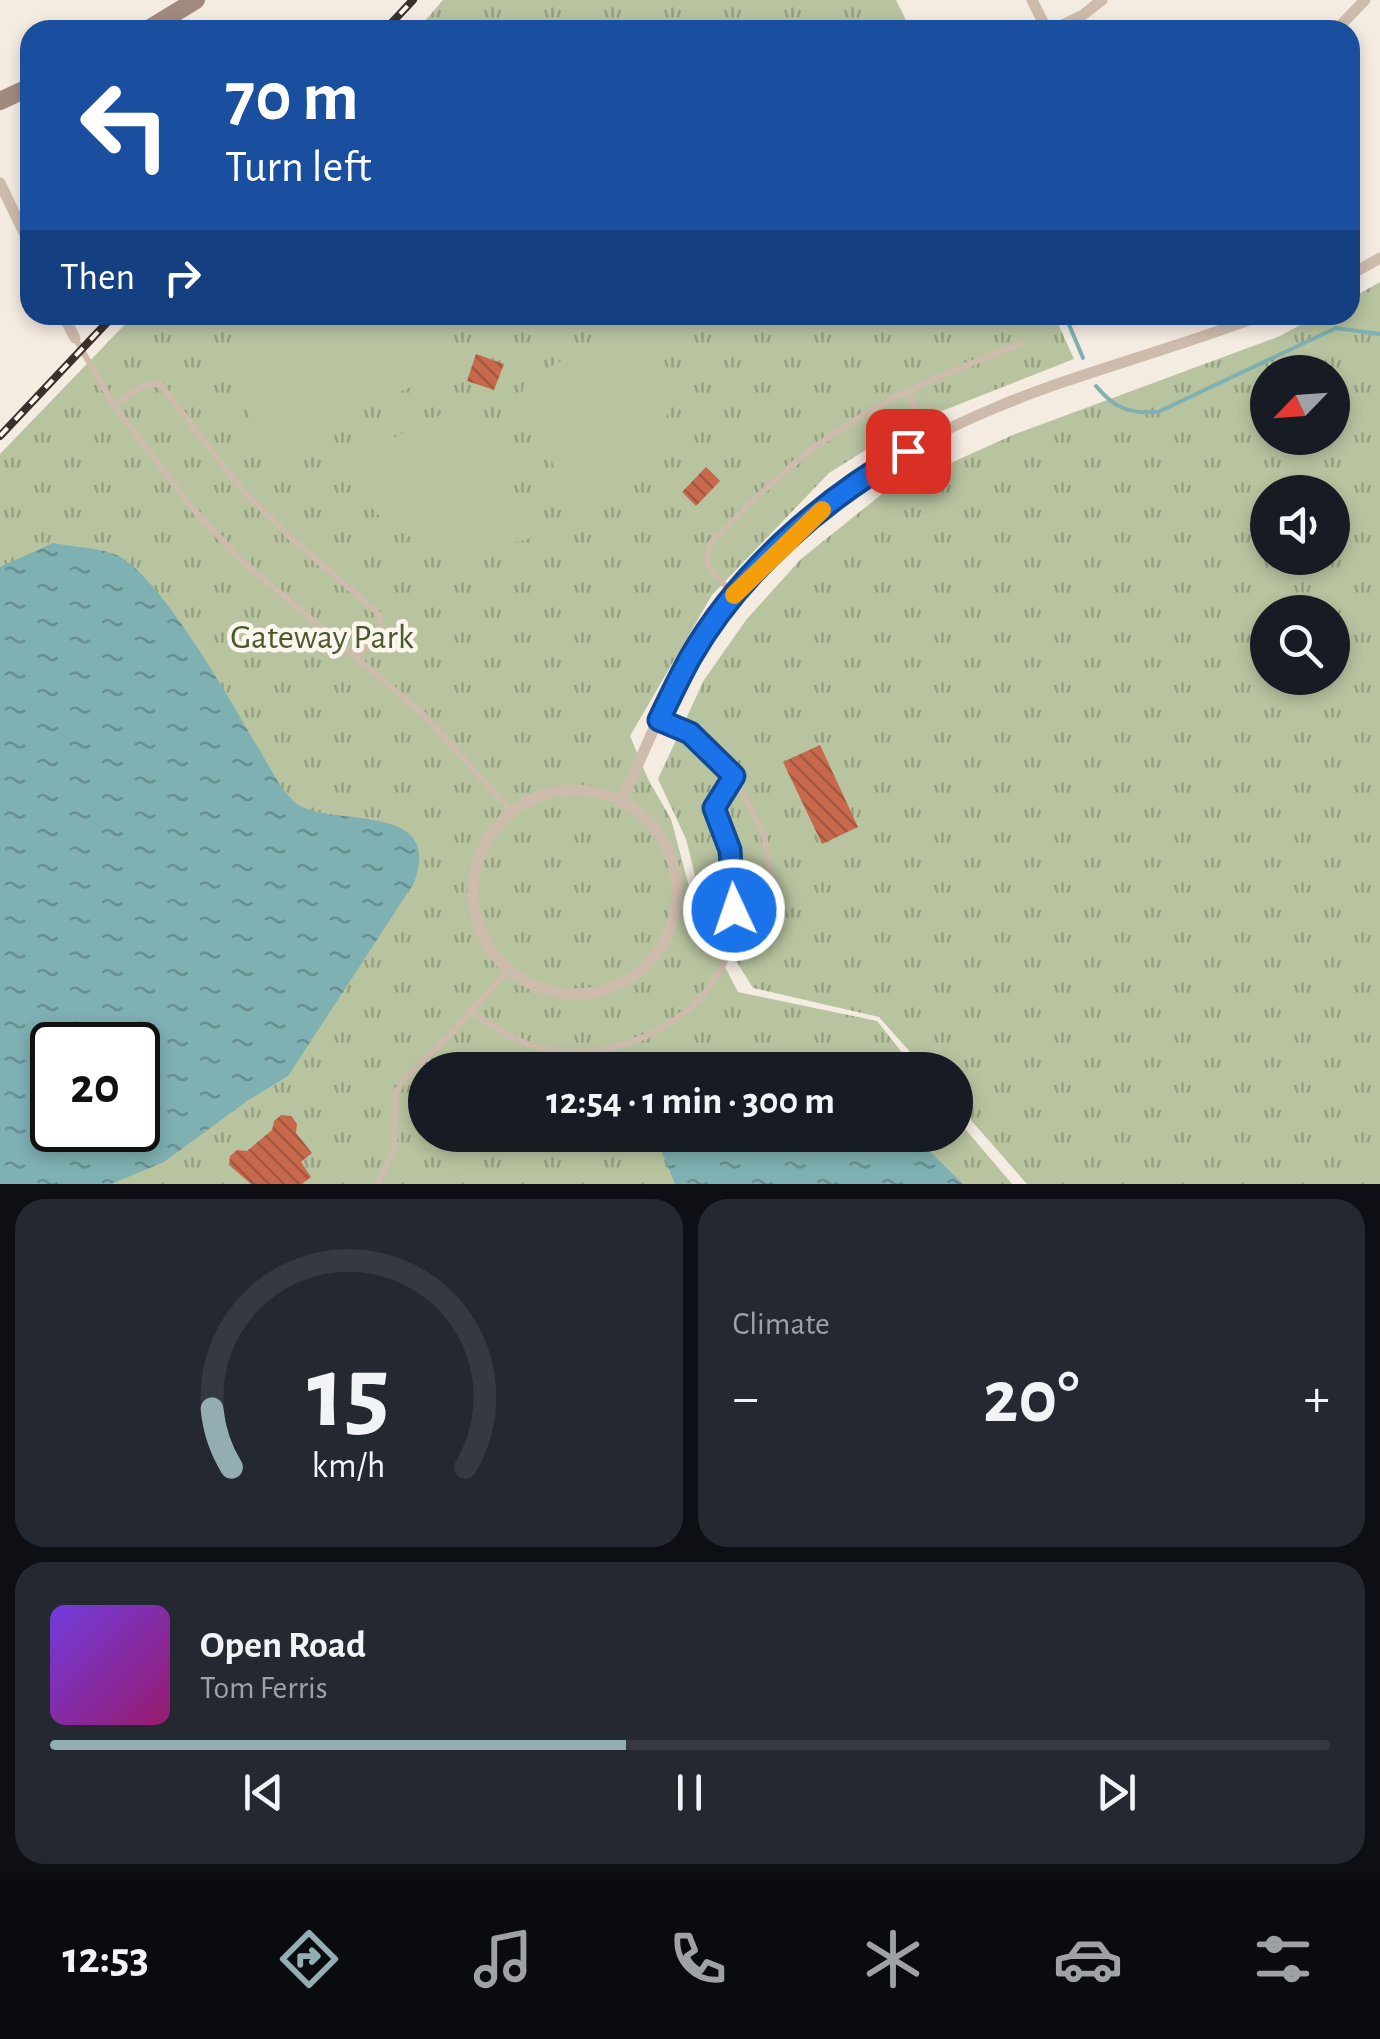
<!DOCTYPE html>
<meta charset="utf-8">
<style>
:root{--surface:#171b24;--page:#242831;--text:#f1f3f6;--muted:#9ea1a6;--line:#363941;--accent:#92aeb2}
body{margin:0;font-family:"Alegreya Sans",sans-serif;background:var(--page);color:var(--text);height:100vh;display:flex;flex-direction:column;font-size:38px;white-space:nowrap}
*{box-sizing:border-box;margin:0}
p{font-size:32px;color:var(--muted)}
.icon{flex:none;width:55px;height:55px;fill:none;stroke:currentColor;stroke-width:2;stroke-linecap:round;stroke-linejoin:round}
.map{position:relative;height:1184px;overflow:hidden}
.panel{display:flex;flex-direction:column;gap:15px;padding:15px;background:#0d0f14;flex:1}
.panel>*{flex:none}
.hud{position:absolute;left:20px;top:20px;width:1340px;height:305px;border-radius:30px;box-shadow:0 5px 15px #0003;background:#1a4fa0;color:#fff;overflow:hidden}
.needle{width:65px;rotate:245deg}
.tools{position:absolute;left:1250px;top:355px;display:grid;gap:20px}
.tools a{display:grid;place-items:center;width:100px;height:100px;border-radius:50%;background:var(--surface);box-shadow:0 5px 15px #0003;font-size:50px}
.speed{position:absolute;left:30px;top:1022px;display:flex;gap:20px;font-size:50px;font-weight:700;text-align:center}
.speed>*{display:grid;place-content:center;width:130px;height:130px;border-radius:50%;background:var(--surface);box-shadow:0 5px 15px #0003;line-height:1}
.speed .limit{border:5px solid #111;border-radius:15px;background:#fff;color:#111}
.pin{position:absolute;display:grid;place-items:center;width:85px;height:85px;color:#fff;margin:-42px;border-radius:20px;box-shadow:0 5px 15px #0006}
.me{position:absolute;width:110px;margin:-55px;rotate:357deg;stroke-linejoin:round;filter:drop-shadow(0 0 8px #0008)}
.turn{display:flex;align-items:center;gap:35px;height:210px;padding:0 40px;font-size:45px}
.turn .icon{width:130px;height:130px;stroke-width:2.5}
.turn b{display:block;font-size:70px;line-height:85px}
.then{display:flex;align-items:center;height:95px;padding:0 40px;background:#0003;gap:20px;font-size:38px}
.big{font-size:75px;font-weight:700;line-height:1.1}
.panel .tile{flex:1;display:flex;flex-direction:column;justify-content:center;gap:15px;min-width:0;padding:0 35px;border-radius:30px;background:var(--page)}
.panel .dial{align-items:center;gap:0}
.dial svg{height:260px;overflow:visible;fill:none;stroke:var(--line);stroke-width:7;stroke-linecap:round;text-anchor:middle}
.dial text{fill:var(--text);stroke:none}
.song{display:flex;align-items:center;gap:30px}
.cover{width:120px;height:120px;border-radius:15px;background:linear-gradient(135deg,hsl(260 70% 55%),hsl(320 70% 35%))}
.played{height:10px;border-radius:5px;background:linear-gradient(90deg,var(--accent) 45%,var(--line) 45%)}
.keys{display:flex;justify-content:space-around;direction:ltr}
.heat{display:flex;justify-content:space-between;align-items:center;font-size:55px;direction:ltr}
.panel .tiles{flex:1;display:grid;gap:15px;grid-template-columns:1fr 1fr}
.tile:last-child{grid-column:span 2}
.trip{position:absolute;left:408px;top:1052px;width:565px;height:100px;border-radius:50px;background:var(--surface);box-shadow:0 5px 15px #0003;font-weight:700;line-height:100px;text-align:center}
.menu{display:flex;height:160px;justify-content:space-around;align-items:center;background:#090b0e;color:var(--muted)}
.menu .icon{width:70px;height:70px}
.menu .selected{color:var(--accent)}
.menu b{font-size:45px;color:var(--text)}
.map>svg:first-child{display:block}
</style>
<div class="map">
<svg width="1380" height="1184" viewBox="0 0 1380 1184">
<defs>
<pattern id="grass-tufts" width="24" height="20" patternUnits="userSpaceOnUse" patternTransform="scale(2.5)"><rect width="24" height="20" fill="#b8c4a0"/><path d="M3 7l-1-3M5 7V3M7 7l1-3M15 17l-1-3M17 17v-4M19 17l1-3" fill="none" stroke="#97a083"/></pattern>
<pattern id="water-ripples" width="26" height="14" patternUnits="userSpaceOnUse" patternTransform="scale(2.5)"><rect width="26" height="14" fill="#7fb0b2"/><path d="M2 4q2-2 4 0t4 0M15 11q2-2 4 0t4 0" fill="none" stroke="#699091"/></pattern>
<pattern id="building-back-hatch" width="6" height="6" patternUnits="userSpaceOnUse" patternTransform="scale(2.5)"><rect width="6" height="6" fill="#c8694b"/><path d="M-1 5l2 2M0 0l6 6M5-1l2 2" fill="none" stroke="#a4573f"/></pattern>
</defs>
<rect width="100%" height="100%" fill="#f4ebe1"/>
<g fill="url(#grass-tufts)" fill-rule="evenodd">
<path d="M443,0H896L911,30H417Z"/>
<path d="M1380,282V1184H1027L955,1102V1070H926L879,1017L753,988L703,908L686,839L658,779L704,680L746,620L801,559L882,494L1015,434L1280,336L1319,315H1350V299ZM1268,372H1332V438H1268ZM1268,492H1332V558H1268ZM1268,612H1332V678H1268Z"/>
<path d="M134,315H1054L1074,359L904,426L829,473L712,595L630,736L648,779L671,819L695,909L738,992L877,1021L916,1070H425V1135H955V1117L1012,1184H0V454ZM52,1045H138V1130H52Z"/>
</g>
<g fill="#b8c4a0">
<path d="M238,315H434L451,353L446,371L265,453C244,404 232,369 238,315Z"/>
<path d="M483,315H558L508,338L490,328Z"/>
<path d="M648,315C654,336 668,362 669,383C671,454 636,488 575,514L522,394L525,380Z"/>
<path d="M465,403L480,414L536,537L479,552L431,547L390,527L361,497L345,461Z"/>
</g>
<g fill="url(#water-ripples)" fill-rule="evenodd">
<path d="M53,543C72,547 96,547 114,554C163,572 250,736 280,785C286,792 293,803 302,807C345,826 443,804 414,883L288,1076L247,1101L164,1162L111,1184H0V567ZM52,1045H138V1130H52Z"/>
<path d="M670,1135H913L963,1184H675L661,1150Z"/>
</g>
<g fill="none" stroke-linecap="round" stroke-linejoin="round">
<g stroke="#7fb0b2" stroke-width="4">
<path d="M1065,315L1083,358"/>
<path d="M1096,386C1114,408 1129,414 1158,412L1336,328L1380,334"/>
</g>
</g>
<g fill="url(#building-back-hatch)">
<path d="M476,354L504,364L494,390L467,381Z"/>
<path d="M706,467L720,481L696,506L682,492Z"/>
<path d="M820,745L858,827L822,844L783,762Z"/>
<path d="M281,1115L291,1116L297,1124L296,1133L312,1153L301,1162L311,1177L302,1184H251L229,1165L230,1156L237,1150L247,1151L272,1130L274,1121Z"/>
</g>
<g fill="none" stroke-linecap="round" stroke-linejoin="round">
<g stroke="#cdbbac" stroke-width="6">
<path d="M75,338L115,407L194,510L239,558L423,714L511,811"/>
<path d="M907,391L930,437"/>
<path d="M115,407C129,392 140,384 160,384L243,491L291,538L377,612L382,626L372,643L355,657"/>
<path d="M733,594L712,571L706,558L710,544C745,509 779,473 819,444C881,399 950,371 1021,344"/>
<path d="M734,909L769,910L775,900L764,834L734,776"/>
<path d="M472,1012C494,1027 514,1041 540,1048C617,1068 724,1014 734,928C738,885 729,847 714,808L734,776L690,733L659,720"/>
<path d="M377,1184L394,1150L396,1093L405,1078L447,1038L508,970"/>
</g>
<g stroke="#cdbbac" stroke-width="11">
<path d="M1032,0L1047,30"/>
<path d="M1053,30L1083,15L1102,0"/>
<path d="M1336,30L1365,0"/>
<path d="M0,183L30,245"/>
<path d="M1350,275L1380,258"/>
<path d="M63,315L75,338"/>
<circle cx="575" cy="892" r="102"/>
<path d="M622,800C644,752 664,702 690,657C757,543 877,456 997,407C1083,371 1175,349 1262,315"/>
</g>
<g stroke="#a18a7d" stroke-width="18">
<path d="M147,30L196,0"/>
<path d="M0,101L30,87"/>
</g>
<g stroke="#3b302b" stroke-width="8">
<g id="rail">
<path d="M385,30L413,0"/>
<path d="M0,436L114,315"/>
</g>
</g>
<use href="#rail" stroke="#fbf5ee" stroke-width="4" stroke-dasharray="11" stroke-linecap="butt"/>
</g>
<g fill="none" stroke-linecap="round" stroke-linejoin="round">
<g stroke="#114b97" stroke-width="25">
<path id="route" d="M734,910L730,850L714,808L734,776L690,733L659,720C669,699 679,678 690,658C739,572 823,499 908,451"/>
</g>
<use href="#route" stroke="#1a73e8" stroke-width="18"/>
<path stroke="#f59e0b" stroke-width="18" d="M734,595L822,510"/>
</g>
<g text-anchor="middle" dominant-baseline="central" stroke-width="9" stroke-linejoin="round" paint-order="stroke">
<g font-size="35" fill="#4a5a2e" stroke="#fbf5ee">
<text x="322" y="637">Gateway Park</text>
</g>
</g>
</svg>
<div class="tools">
<a><svg class="needle" viewBox="-14 -14 28 28"><path d="M0-13l5 13h-10z" fill="#e53935"/><path d="M0 13l5-13h-10z" fill="#9ea1a6"/></svg></a>
<a><svg class="icon" aria-label="sound" viewBox="0 0 24 24"><path d="M4 9h4l5-4v14l-5-4H4zM17 9q2 3 0 6"/></svg></a>
<a><svg class="icon" aria-label="search" viewBox="0 0 24 24"><circle cx="10" cy="10" r="6"/><path d="M15 15l6 6"/></svg></a>
</div>
<div class="speed"><div class="limit">20</div></div>
<div class="pin" style="left:908px;top:451px;background:#d93025"><svg class="icon" aria-label="arrive" viewBox="0 0 24 24"><path d="M6 21V4h12l-3 4 3 4H6"/></svg></div>
<svg class="me" style="left:734px;top:910px" viewBox="-20 -20 40 40"><circle r="17" fill="#1a73e8" stroke="#fff" stroke-width="3"/><path d="M0-11L8 9 0 5-8 9z" fill="#fff"/></svg>
<div class="trip">12:54 · 1 min · 300 m</div>
<div class="hud">
<div class="turn"><svg class="icon" aria-label="left" viewBox="0 0 24 24"><path d="M17 20v-9H6M10 6l-5 5 5 5"/></svg><div><b>70 m</b>Turn left</div></div>
<div class="then">Then<svg class="icon" aria-label="right" viewBox="0 0 24 24"><path d="M7 20v-9h11M14 6l5 5-5 5"/></svg></div>
</div>
</div>
<section class="panel">
<div class="tiles">
<div class="tile dial"><svg viewBox="0 0 100 80">
<path d="M14 69A42 42 0 1 1 86 69"/>
<path d="M14 69A42 42 0 0 1 8 51" stroke="#92aeb2"/>
<text x="50" y="56" font-size="32" font-weight="700">15</text>
<text x="50" y="72" font-size="11">km/h</text>
</svg></div>
<div class="tile"><p>Climate</p>
<div class="heat"><a>−</a><b class="big">20°</b><a>+</a></div>
</div>
<div class="tile">
<div class="song"><i class="cover"></i><div><b>Open Road</b><p>Tom Ferris</p></div></div>
<div class="played"></div>
<div class="keys"><svg class="icon" aria-label="previous" viewBox="0 0 24 24"><path d="M18 5L8 12l10 7zM5 5v14"/></svg><svg class="icon" aria-label="pause" viewBox="0 0 24 24"><path d="M8 5v14M16 5v14"/></svg><svg class="icon" aria-label="next" viewBox="0 0 24 24"><path d="M6 5l10 7-10 7zM19 5v14"/></svg></div>
</div>
</div>
</section>
<nav class="menu">
<b>12:53</b>
<svg class="icon selected" aria-label="directions" viewBox="0 0 24 24"><path d="M12 3l9 9-9 9-9-9zM9 14v-3h6M13 9l2 2-2 2"/></svg>
<svg class="icon" aria-label="music" viewBox="0 0 24 24"><path d="M9 18V5l10-2v13"/><circle cx="6" cy="18" r="3"/><circle cx="16" cy="16" r="3"/></svg>
<svg class="icon" aria-label="phone" viewBox="0 0 24 24"><path d="M5 4h4l2 5-3 2q2 4 5 5l2-3 5 2v4C11 20 4 13 5 4z"/></svg>
<svg class="icon" aria-label="climate" viewBox="0 0 24 24"><path d="M12 3v18M4 7l16 10M4 17L20 7"/></svg>
<svg class="icon" aria-label="car" viewBox="0 0 24 24"><path d="M5 17H2v-5l4-1 3-4h7l3 4 3 1v5h-3M9 17h6M6 11h13"/><circle cx="7" cy="17" r="2"/><circle cx="17" cy="17" r="2"/></svg>
<svg class="icon" aria-label="filters" viewBox="0 0 24 24"><path d="M4 7h16M4 17h16"/><circle cx="9" cy="7" r="2"/><circle cx="15" cy="17" r="2"/></svg>
</nav>
